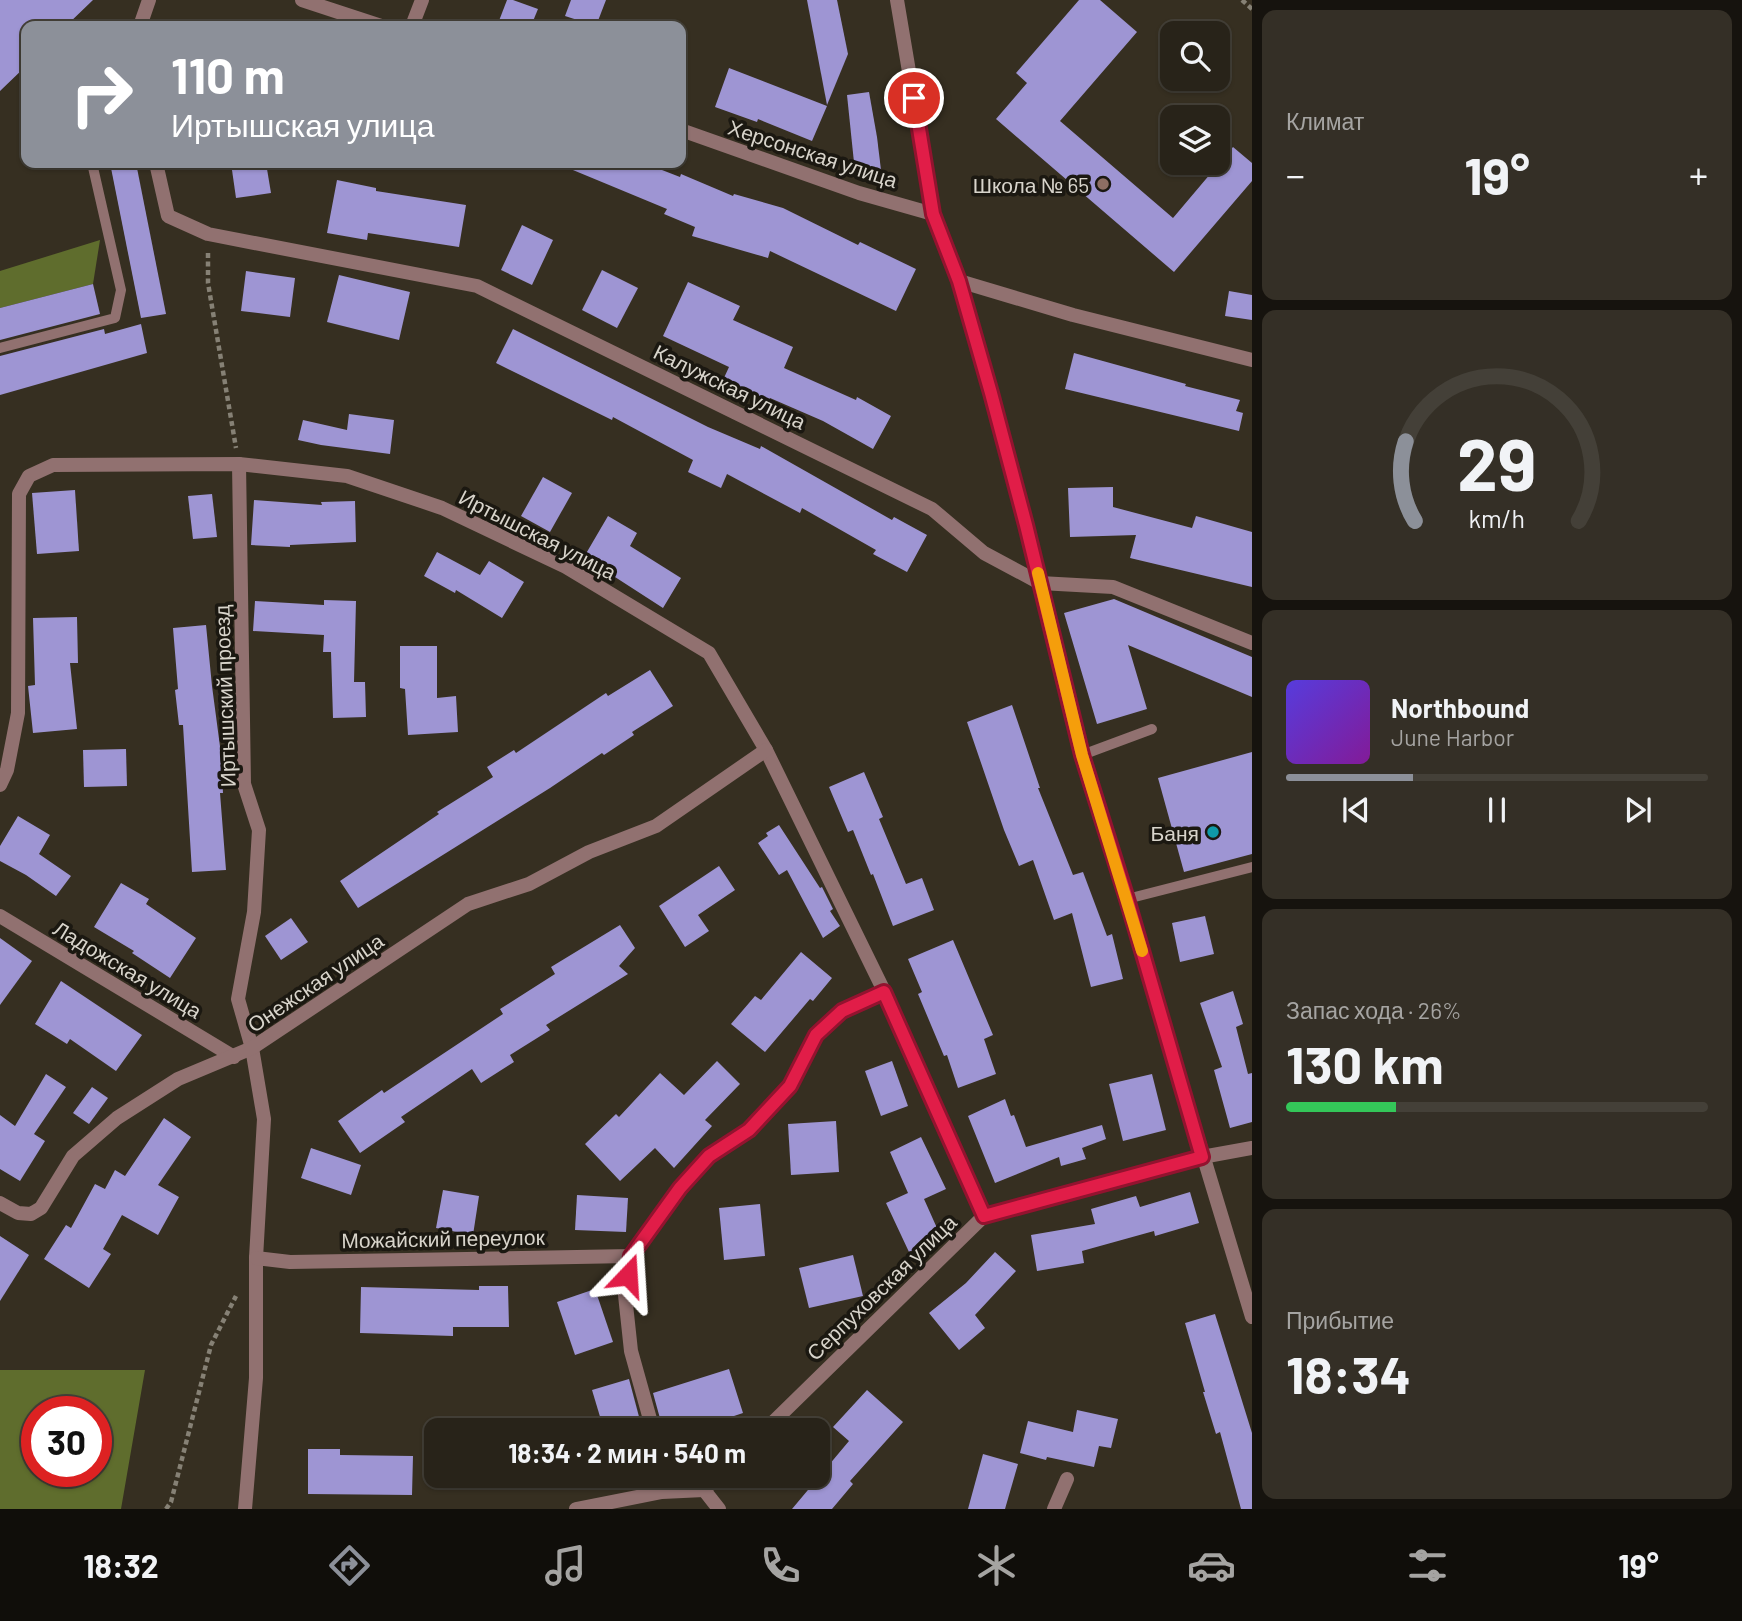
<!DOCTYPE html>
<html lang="ru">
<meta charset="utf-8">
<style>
:root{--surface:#282319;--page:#342f26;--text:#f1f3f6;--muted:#a5a4a2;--line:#444038;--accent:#8c9099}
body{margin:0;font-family:Barlow,sans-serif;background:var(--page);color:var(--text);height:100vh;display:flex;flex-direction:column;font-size:26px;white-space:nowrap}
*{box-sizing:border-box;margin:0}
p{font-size:23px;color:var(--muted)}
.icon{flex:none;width:38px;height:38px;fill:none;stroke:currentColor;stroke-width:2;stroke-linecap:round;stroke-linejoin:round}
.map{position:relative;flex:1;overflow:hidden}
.panel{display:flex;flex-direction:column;gap:10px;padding:10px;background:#16130e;width:490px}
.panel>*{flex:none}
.banner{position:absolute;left:21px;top:21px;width:665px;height:147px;border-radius:14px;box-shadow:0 2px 5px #0004,0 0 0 2px var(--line);background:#8c9099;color:#fff;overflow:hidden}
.fabs{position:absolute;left:1160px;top:21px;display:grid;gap:14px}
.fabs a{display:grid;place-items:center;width:70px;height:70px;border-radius:14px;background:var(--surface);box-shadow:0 2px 5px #0004,0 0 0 2px var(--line);font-size:35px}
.speed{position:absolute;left:21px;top:1396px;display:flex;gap:14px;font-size:35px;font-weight:700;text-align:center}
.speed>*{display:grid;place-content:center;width:91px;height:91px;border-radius:50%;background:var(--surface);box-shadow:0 2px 5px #0004,0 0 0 2px var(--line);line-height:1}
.speed .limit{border:10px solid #d22;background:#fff;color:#111}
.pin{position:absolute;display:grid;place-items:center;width:60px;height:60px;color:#fff;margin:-30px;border:4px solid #fff;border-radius:50%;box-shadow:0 2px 7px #0007}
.me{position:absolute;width:77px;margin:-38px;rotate:20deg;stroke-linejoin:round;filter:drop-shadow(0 0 5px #0008)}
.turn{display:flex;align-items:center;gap:24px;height:147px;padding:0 35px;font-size:32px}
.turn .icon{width:91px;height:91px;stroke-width:2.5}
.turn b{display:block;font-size:49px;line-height:60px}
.big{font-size:52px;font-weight:700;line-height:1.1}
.panel .card{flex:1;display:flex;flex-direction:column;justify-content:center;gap:10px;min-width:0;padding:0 24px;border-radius:14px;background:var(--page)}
.panel .dial{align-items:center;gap:0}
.dial svg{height:182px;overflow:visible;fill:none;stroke:var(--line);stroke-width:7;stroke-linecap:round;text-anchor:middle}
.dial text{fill:var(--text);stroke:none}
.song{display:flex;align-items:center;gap:21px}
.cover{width:84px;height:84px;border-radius:10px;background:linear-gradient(135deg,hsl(250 70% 55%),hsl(290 70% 35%))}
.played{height:7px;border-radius:4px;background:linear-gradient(90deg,var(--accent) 30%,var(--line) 30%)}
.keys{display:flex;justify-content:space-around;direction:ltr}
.heat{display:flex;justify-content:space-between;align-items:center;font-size:38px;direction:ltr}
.charge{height:10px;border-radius:5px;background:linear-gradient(90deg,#34c759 26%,var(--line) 0)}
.trip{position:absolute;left:424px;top:1418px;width:406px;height:70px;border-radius:14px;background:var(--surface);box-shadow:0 2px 5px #0004,0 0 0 2px var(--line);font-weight:700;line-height:70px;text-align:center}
.menu{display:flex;height:112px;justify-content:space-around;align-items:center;background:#100e0a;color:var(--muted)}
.menu .icon{width:49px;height:49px}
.menu .selected{color:var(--accent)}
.menu b{font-size:32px;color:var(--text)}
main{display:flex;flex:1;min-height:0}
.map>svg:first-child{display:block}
</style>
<main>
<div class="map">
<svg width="1252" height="1509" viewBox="0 0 1252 1509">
<rect width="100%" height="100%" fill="#362f21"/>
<g fill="#5f6d2d" fill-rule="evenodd">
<path d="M100,240L93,284L0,308V271Z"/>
<path d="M0,1370H145L121,1509H0ZM37,1412H96V1472H37Z"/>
</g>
<g fill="#9e95d3">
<path d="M0,0H93L66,26H26V66L0,91Z"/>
<path d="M507,0H513L538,9L531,26H497Z"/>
<path d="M571,0H606L596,26L565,16Z"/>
<path d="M807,0H837L848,54L827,105Z"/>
<path d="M1079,0H1100L1137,32L1060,121L1173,218L1233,147L1252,163V181L1174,272L996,119L1027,83L1016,73Z"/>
<path d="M729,68L827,106L812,141L758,119L757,122L715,107Z"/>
<path d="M869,92L877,137L881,170L855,172L847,95Z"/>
<path d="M110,163H136L166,314L141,318Z"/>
<path d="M231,163H266L271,193L236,198Z"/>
<path d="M556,163H644L680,177L681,174L733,196L734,194L783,208L858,245L860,242L916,269L896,311L770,251L768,258L692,236L695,227L664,214L667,209Z"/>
<path d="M337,180L376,188V191L466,205L459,247L368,233L367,240L327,233Z"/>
<path d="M522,225L553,240L532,285L501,270Z"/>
<path d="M602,270L638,288L617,328L582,310Z"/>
<path d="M246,271L295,278L290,317L241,311Z"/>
<path d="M339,275L410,292L399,340L327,322Z"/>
<path d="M688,282L740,306L733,320L793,347L784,368L856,400L857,397L891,416L873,449L823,421L770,398L769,401L723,380L729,367L663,336Z"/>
<path d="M93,284L100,314L0,340V308Z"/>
<path d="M1229,291L1252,295V320L1225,316Z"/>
<path d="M141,324L147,353L0,395V356L104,329L105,334Z"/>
<path d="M513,329L708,427L760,449L761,446L892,520L894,517L927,535L907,572L873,554L876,550L802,508L800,513L727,474L721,488L688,472L693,460L613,417L612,420L496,363Z"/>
<path d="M1074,353L1186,384L1185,386L1240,400L1236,411L1243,413L1239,431L1065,389Z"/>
<path d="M349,414L394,420L390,454L321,445L298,440L303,420L347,430Z"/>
<path d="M543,477L572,493L550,532L521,516Z"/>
<path d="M1113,487V507L1192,528L1196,516L1252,532V587L1130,558L1136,535L1070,537L1068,488Z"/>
<path d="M75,490L79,551L37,554L32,493Z"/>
<path d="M212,494L217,537L193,539L188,496Z"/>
<path d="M254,500L322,505L321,502L355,501L356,542L290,545V547L251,545Z"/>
<path d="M608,516L637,533L630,546L681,578L663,608L584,557Z"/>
<path d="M437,552L480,575L489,561L524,582L502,618L456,590L455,593L424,576Z"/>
<path d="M1114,599L1252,657V697L1128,645L1147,709L1097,724L1064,613Z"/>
<path d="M324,600L356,601L354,682H365L366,717L333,718L331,652H323L324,635L253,631L255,601L324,605Z"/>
<path d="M77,617L78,663H70L77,729L33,733L28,686L35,685L33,618Z"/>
<path d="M206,625L212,686L221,754L223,793H220L226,870L192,872L183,725H179L175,690L178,689L173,628Z"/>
<path d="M400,646H437V698L456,696L458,732L408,735L405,689L400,688Z"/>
<path d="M650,670L673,706L632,732L634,735L604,755L602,753L550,788L358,908L340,881L439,814L437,812L493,777L487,767L514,750L516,753L606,693L608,696Z"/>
<path d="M1012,705L1040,788H1038L1073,875L1083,872L1107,936L1112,934L1123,979L1091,987L1072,913L1054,920L1033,860L1019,866L1004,830L967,722Z"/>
<path d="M126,749L127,786L84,787L83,750Z"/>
<path d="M1252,752V854L1184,872L1158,778Z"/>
<path d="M864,772L883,817L879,819L906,884L922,878L934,910L893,926L873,874L871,875L853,830L848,832L829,787Z"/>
<path d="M18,816L50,835L39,854L71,876L56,896L26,875L0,861V846Z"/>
<path d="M779,825L820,888L822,887L833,909L830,911L840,926L823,938L787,870L779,875L758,843L768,836L766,833Z"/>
<path d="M719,866L735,890L698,915L709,931L685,947L659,906Z"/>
<path d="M121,883L149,899L146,904L196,938L170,978L132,953L134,951L94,927Z"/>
<path d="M1205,916L1214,954L1180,962L1172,923Z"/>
<path d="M291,918L308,942L281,960L265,936Z"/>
<path d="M620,925L635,948L619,966L628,974L546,1025L550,1030L510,1055L514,1062L481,1083L472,1069L401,1117L405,1122L360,1153L338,1121L382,1090L384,1093L503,1014L500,1009L555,974L551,967Z"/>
<path d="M0,938L32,961L0,1005Z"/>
<path d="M953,940L993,1035L984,1039L996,1074L958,1088L947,1055L944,1056L918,994L922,992L908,959Z"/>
<path d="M801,952L832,978L813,1001L810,999L765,1052L731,1024L755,996L761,1000Z"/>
<path d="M61,981L142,1035L116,1071L70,1039L67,1044L35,1024Z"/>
<path d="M1233,991L1243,1024L1236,1027L1248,1074L1252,1073V1122L1230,1128L1214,1070L1222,1067L1200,1003Z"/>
<path d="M717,1061L740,1084L705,1120L712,1126L674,1168L655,1148L620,1181L585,1144L616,1114L619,1117L660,1073L684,1095Z"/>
<path d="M892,1061L908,1106L881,1116L865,1071Z"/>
<path d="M46,1074L66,1087L34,1134L45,1141L20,1181L0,1169V1115L15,1126Z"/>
<path d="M1152,1074L1166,1130L1123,1141L1109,1084Z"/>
<path d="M92,1087L108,1098L89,1124L73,1113Z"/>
<path d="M1005,1099L1011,1116L1014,1115L1026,1147L1102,1125L1106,1139L1082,1148L1086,1159L1061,1166L1059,1157L995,1183L968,1116Z"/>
<path d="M164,1118L191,1137L158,1185L179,1197L158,1235L122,1215L103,1249L111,1254L89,1288L44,1259L66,1225L71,1228L95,1184L105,1189L115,1170L125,1176Z"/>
<path d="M836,1121L839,1172L791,1175L788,1124Z"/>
<path d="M921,1137L946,1189L924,1199L941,1237L909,1252L886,1203L908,1193L890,1152Z"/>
<path d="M311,1148L361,1165L351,1195L301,1178Z"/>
<path d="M443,1190L479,1196L473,1235L436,1228Z"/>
<path d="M1190,1192L1199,1223L1155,1236L1154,1231L1082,1251L1084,1263L1037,1271L1031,1235L1095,1224L1091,1209L1136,1196L1140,1207Z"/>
<path d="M577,1195L628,1198L626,1232L575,1230Z"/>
<path d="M760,1204L765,1256L724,1260L719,1208Z"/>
<path d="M0,1236L29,1255L0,1301Z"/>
<path d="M995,1252L1016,1271L975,1315L985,1328L959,1350L929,1313L966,1283Z"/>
<path d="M853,1255L863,1296L809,1308L799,1268Z"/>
<path d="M479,1286H508L509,1327H453V1336L360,1333L361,1287L479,1290Z"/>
<path d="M595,1289L613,1342L575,1355L557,1302Z"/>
<path d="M1215,1314L1252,1433V1509H1241L1220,1432L1216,1434L1203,1392H1205L1185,1323Z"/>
<path d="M729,1369L743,1413L692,1430H682L678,1417L661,1422L653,1393Z"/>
<path d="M629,1379L642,1428L604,1430L592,1390Z"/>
<path d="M867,1390L903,1422L850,1481L853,1484L832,1509H792L849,1441L833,1427Z"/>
<path d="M1077,1410L1118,1419L1111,1448L1099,1446L1094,1467L1047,1457L1046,1460L1020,1453L1028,1421L1073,1432Z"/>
<path d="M308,1449H340V1455L413,1456L412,1495L308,1494Z"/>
<path d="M983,1454L1018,1464L1005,1509H968Z"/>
</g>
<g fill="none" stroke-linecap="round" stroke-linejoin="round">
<g stroke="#868175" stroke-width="4.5" stroke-dasharray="5 3.5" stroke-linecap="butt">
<path d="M1242,0L1252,9"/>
<path d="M208,253V283L236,448"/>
<path d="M166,1509L171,1502L211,1345L236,1296"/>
</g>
<g stroke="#917170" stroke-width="10">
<path d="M0,348L115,318L121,290L92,163"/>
<path d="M1082,755L1152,729"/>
<path d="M1127,899L1252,867"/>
</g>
<g stroke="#917170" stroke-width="14">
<path d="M302,0L381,26"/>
<path d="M897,0L933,214L959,281L991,393L1026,525L1082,755L1252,1317"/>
<path d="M140,26L149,0"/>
<path d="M412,26L422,0"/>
<path d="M681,130L859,193L933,214"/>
<path d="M156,163L168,216L208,234L477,286L932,509L984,553L1040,583L1113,587L1252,643"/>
<path d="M959,281L1073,315L1252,360"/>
<path d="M239,464L244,784L259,830L254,912L238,999L252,1048L264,1119L256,1258V1378L245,1509"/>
<path d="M0,785L7,770L18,713L19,494L29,476L53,465L239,464L347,476L442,508L566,567L709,653L766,750L884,991L984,1216"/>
<path d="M0,916L234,1057"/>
<path d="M0,1203L18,1213L31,1214L41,1208L73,1156L117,1118L178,1079L252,1048L468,904L529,884L589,852L656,826L766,750"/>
<path d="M256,1258L290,1262L631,1256"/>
<path d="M653,1430L631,1351L625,1295L631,1256L680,1188L709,1156L749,1130L790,1086L816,1035L842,1011L884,991"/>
<path d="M765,1430L984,1216L1202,1157L1252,1148"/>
<path d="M678,1475L704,1490L719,1509"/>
<path d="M576,1509L662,1492L704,1490L719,1475"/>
<path d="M1054,1509L1067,1479"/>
</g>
</g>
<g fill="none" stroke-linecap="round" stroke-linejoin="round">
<g stroke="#92132f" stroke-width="18">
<path id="route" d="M628,1275L631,1256L680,1188L709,1156L749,1130L790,1086L816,1035L842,1011L884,992L984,1216L1202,1157L1127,899L1082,755L1026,525L991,393L959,281L933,214L914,98"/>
</g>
<use href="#route" stroke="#e11d48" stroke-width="12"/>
<path stroke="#f59e0b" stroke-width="12" d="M1038,573L1082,755L1142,951"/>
</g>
<circle fill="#8d6e63" stroke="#1b1811" stroke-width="2.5" cx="1103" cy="184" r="7"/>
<circle fill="#0f9aa8" stroke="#1b1811" stroke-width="2.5" cx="1213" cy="832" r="7"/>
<g text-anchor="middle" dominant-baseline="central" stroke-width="7" stroke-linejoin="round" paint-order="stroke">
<g font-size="21" fill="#d8d4cb" stroke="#1b1811">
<text transform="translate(813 153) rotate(18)">Херсонская улица</text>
<text transform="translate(730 386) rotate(26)">Калужская улица</text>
<text transform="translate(538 534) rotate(27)">Иртышская улица</text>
<text transform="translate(224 696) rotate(-92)">Иртышский проезд</text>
<text transform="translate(128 969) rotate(31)">Ладожская улица</text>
<text transform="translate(315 982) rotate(-34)">Онежская улица</text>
<text transform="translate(443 1238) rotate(-1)">Можайский переулок</text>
<text transform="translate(881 1287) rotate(-44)">Серпуховская улица</text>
</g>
<g font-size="21" fill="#d8d4cb" stroke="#1b1811" text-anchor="end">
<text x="1089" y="184">Школа № 65</text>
<text x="1199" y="832">Баня</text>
</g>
</g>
</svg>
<div class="fabs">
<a><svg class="icon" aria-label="search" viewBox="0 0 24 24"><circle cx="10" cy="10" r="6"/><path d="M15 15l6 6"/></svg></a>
<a><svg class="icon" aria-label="layers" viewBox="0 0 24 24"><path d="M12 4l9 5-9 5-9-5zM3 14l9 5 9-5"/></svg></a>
</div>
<div class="speed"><div class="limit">30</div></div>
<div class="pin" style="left:914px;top:98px;background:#d93025"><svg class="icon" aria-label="arrive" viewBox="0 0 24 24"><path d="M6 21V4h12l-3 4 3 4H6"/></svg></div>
<svg class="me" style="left:628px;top:1275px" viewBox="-20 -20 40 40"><path d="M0-17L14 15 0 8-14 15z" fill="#e11d48" stroke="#fff" stroke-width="4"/></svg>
<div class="trip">18:34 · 2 мин · 540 m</div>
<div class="banner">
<div class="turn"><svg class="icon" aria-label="right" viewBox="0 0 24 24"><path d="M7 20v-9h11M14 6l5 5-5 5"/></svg><div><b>110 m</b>Иртышская улица</div></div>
</div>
</div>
<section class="panel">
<div class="card"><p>Климат</p>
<div class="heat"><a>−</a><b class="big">19°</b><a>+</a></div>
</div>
<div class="card dial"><svg viewBox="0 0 100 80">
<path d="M14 69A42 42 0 1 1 86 69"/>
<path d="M14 69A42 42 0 0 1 10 34" stroke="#8c9099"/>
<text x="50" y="56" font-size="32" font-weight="700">29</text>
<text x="50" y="72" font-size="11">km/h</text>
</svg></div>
<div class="card">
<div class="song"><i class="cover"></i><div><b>Northbound</b><p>June Harbor</p></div></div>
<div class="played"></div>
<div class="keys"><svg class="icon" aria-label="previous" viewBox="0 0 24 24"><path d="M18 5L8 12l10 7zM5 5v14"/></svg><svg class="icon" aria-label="pause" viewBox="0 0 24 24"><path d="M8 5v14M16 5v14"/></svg><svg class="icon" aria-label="next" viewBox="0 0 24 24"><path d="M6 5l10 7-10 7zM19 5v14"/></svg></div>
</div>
<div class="card"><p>Запас хода · 26%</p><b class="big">130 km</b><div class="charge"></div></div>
<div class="card"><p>Прибытие</p><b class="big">18:34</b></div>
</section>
</main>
<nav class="menu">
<b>18:32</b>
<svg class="icon selected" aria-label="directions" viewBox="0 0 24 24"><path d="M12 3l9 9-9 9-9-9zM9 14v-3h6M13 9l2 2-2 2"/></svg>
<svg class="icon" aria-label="music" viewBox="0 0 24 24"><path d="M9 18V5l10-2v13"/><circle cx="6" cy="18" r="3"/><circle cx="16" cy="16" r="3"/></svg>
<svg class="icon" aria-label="phone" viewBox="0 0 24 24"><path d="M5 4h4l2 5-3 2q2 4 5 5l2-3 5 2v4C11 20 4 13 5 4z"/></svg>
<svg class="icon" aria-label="climate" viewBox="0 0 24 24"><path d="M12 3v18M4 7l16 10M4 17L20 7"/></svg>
<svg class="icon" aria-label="car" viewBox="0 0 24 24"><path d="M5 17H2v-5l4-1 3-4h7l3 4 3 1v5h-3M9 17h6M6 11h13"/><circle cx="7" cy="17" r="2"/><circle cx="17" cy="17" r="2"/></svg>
<svg class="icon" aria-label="filters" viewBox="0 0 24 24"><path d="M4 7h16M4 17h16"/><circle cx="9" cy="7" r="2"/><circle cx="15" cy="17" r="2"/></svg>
<b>19°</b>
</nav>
